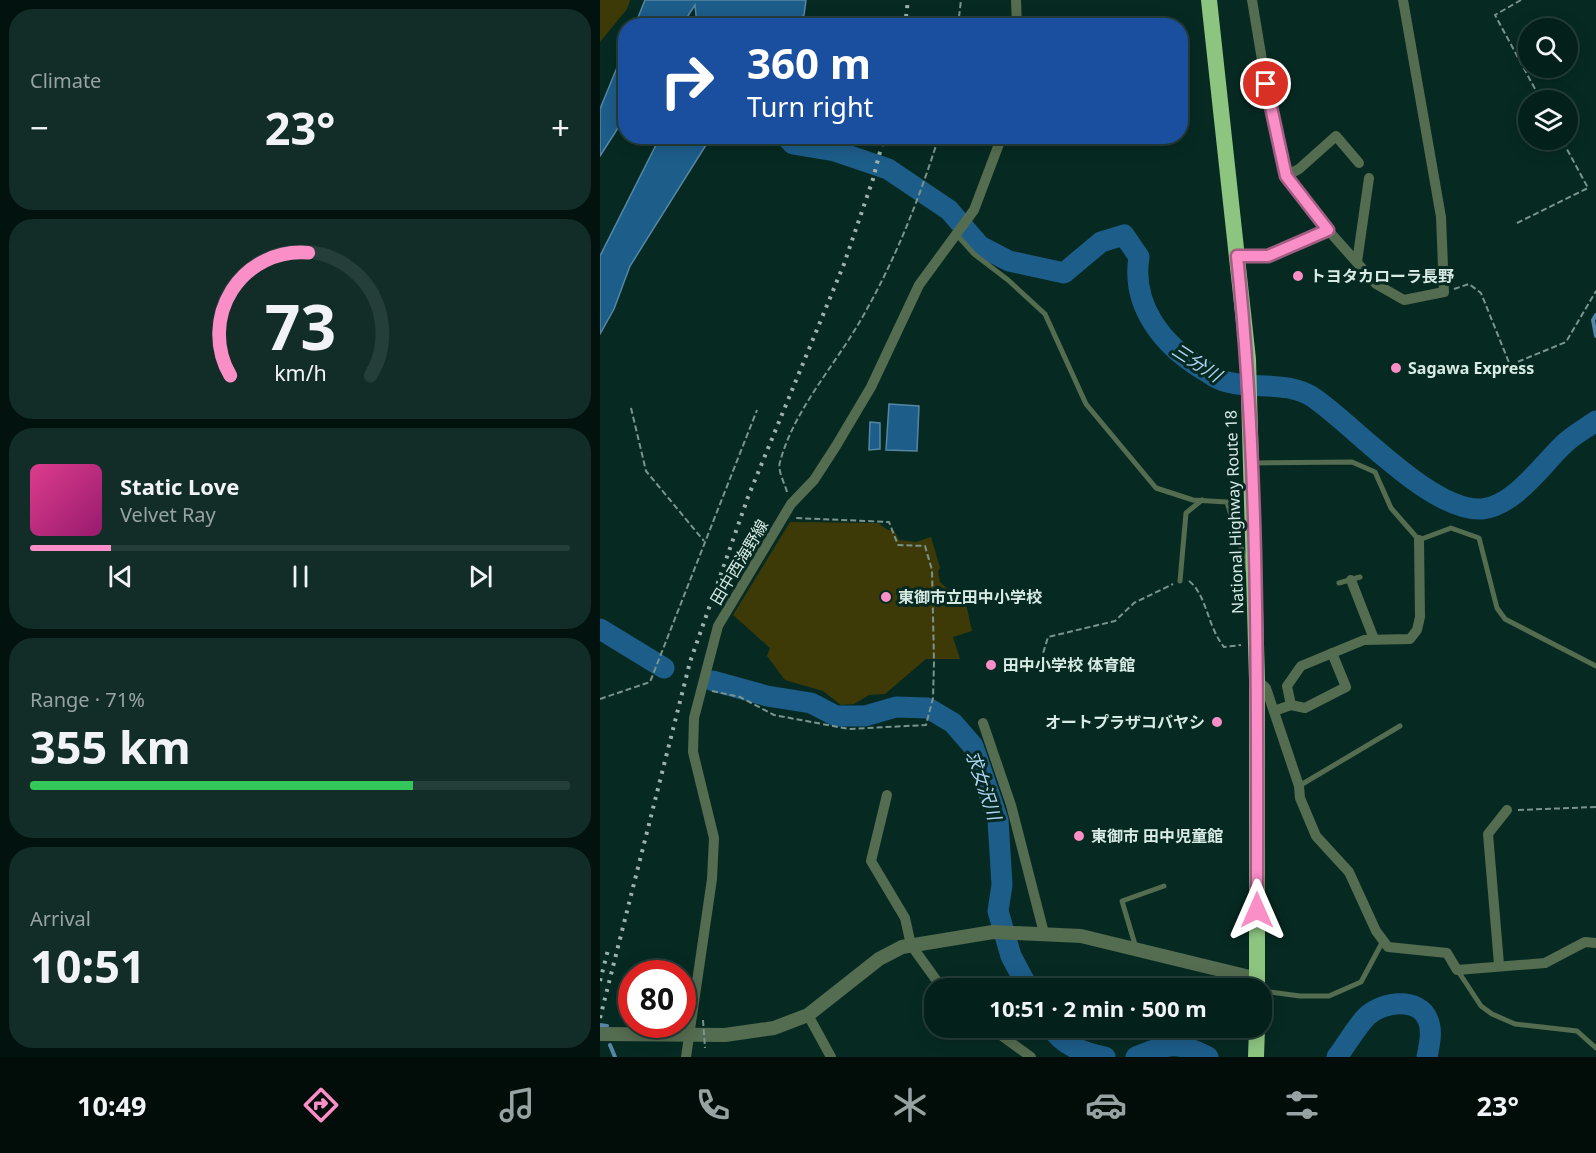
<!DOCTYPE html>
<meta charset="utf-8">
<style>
:root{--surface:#04201a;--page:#122d27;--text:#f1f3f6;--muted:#97a3a2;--line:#253e39;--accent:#fa8fc8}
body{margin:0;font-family:"Noto Sans","Noto Sans JP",sans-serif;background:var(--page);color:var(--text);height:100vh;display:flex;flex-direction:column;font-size:22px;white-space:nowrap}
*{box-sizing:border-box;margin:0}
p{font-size:20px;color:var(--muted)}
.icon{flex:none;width:33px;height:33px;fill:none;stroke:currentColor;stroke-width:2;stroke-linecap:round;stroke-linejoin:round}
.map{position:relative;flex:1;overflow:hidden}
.sheet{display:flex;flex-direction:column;gap:9px;padding:9px;background:#02120e;width:600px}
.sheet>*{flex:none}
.banner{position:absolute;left:18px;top:18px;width:570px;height:126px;border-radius:24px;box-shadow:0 3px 15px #0003,0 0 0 2px var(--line);background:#1a4fa0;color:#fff;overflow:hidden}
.controls{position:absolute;left:918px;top:18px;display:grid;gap:12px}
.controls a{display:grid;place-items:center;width:60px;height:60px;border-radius:50%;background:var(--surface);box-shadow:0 3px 15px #0003,0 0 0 2px var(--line);font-size:30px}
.speed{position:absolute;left:18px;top:960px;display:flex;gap:12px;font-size:30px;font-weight:700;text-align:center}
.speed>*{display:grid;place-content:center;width:78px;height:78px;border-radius:50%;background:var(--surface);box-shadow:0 3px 15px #0003,0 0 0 2px var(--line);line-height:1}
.speed .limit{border:9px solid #d22;background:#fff;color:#111}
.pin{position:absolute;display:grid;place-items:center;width:51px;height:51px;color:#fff;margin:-26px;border:3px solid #fff;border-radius:50%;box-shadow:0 2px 6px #0007}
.me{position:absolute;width:66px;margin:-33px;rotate:0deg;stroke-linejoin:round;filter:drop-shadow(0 0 4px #0008)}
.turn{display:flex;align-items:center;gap:21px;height:126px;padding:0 30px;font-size:27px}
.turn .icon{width:78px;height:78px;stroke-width:2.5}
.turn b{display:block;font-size:42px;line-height:51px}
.big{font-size:45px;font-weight:700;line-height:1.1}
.sheet .card{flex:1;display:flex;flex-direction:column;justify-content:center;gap:9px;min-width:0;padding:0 21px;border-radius:24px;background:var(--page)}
.sheet .dial{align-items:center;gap:0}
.dial svg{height:156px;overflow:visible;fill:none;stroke:var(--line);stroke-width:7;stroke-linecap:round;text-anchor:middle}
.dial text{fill:var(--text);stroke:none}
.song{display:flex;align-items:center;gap:18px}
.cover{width:72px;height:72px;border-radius:9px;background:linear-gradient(135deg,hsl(330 70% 55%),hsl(320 70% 35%))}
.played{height:6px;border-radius:3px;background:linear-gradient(90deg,var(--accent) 15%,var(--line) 15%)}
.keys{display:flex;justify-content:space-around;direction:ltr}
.heat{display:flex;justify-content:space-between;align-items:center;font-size:33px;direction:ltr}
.charge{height:9px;border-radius:4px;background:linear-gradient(90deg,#34c759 71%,var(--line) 0)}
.trip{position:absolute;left:324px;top:978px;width:348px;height:60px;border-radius:24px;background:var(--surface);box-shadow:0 3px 15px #0003,0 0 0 2px var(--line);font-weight:700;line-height:60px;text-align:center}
.dock{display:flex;height:96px;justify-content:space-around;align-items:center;background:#020d0a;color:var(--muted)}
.dock .icon{width:42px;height:42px}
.dock .active{color:var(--accent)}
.dock b{font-size:27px;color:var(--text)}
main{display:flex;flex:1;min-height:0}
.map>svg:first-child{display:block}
</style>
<main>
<section class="sheet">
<div class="card"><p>Climate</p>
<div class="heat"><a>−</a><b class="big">23°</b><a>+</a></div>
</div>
<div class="card dial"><svg viewBox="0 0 100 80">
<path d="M14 69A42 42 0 1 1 86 69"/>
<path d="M14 69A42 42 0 0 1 54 6" stroke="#fa8fc8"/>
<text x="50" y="56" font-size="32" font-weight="700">73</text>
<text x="50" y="72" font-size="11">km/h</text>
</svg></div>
<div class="card">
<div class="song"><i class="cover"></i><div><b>Static Love</b><p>Velvet Ray</p></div></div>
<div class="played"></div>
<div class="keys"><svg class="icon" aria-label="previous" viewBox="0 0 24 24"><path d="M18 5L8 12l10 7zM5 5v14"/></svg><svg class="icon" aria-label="pause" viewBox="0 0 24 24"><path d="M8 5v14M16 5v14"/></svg><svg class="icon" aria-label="next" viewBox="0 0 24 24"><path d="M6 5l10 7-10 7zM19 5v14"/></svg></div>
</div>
<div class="card"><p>Range · 71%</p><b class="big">355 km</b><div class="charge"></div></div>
<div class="card"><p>Arrival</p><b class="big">10:51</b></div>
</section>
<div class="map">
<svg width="996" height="1057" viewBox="0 0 996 1057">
<rect width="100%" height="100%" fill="#062a22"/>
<g fill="#3d3a08">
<path d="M0,0H30L27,9L0,42Z"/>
<path d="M190,522L278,523L288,530H294L299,540L316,542L331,537L340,568L338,571L340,582L351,592L363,591L372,631L353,637L360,659H326L285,694L269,695L254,704L241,705L223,691L185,680L167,656L170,648L133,615Z"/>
</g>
<g fill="#1d5d8a" stroke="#5587a5" stroke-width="1.5">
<path d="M45,0H206L204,15L192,25H97L95,5L82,25H35Z"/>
<path d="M25,48V117L0,156V109Z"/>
<path d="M60,137H111L30,266L14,309L0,334V256Z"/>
<path d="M289,404L319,406L317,451L286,450Z"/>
<path d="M270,422L280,423V449L269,450Z"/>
</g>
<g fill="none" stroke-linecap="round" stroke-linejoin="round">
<g stroke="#5587a5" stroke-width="4">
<path d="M996,315L993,320L996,336"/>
<path d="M0,1025L7,1026"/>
<path d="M10,1045L15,1057"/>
</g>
<g stroke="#1d5d8a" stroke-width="21">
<path d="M186,136L193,144L235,151L288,169L349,210L380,246L409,261L464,273L501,242L524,235L539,257C531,306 563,345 602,369C608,372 614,378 621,380C649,391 687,379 714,398C755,426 831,512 882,509C914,506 942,465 963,445C973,435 985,429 996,421"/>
<path d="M0,629L64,668"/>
<path d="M113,681L167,696L211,703L236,716H265L296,707L328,708L353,723L373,746L398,820L402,885L398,911L411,956L428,988"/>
<path d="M452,1028C463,1046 484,1053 505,1057"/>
<path d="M536,1057C568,1044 576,1040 608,1057"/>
<path d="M737,1057C747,1044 756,1027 767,1016C783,1001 819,997 828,1020C833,1032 829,1046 827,1057"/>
</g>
<g stroke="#79948d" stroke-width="2" stroke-dasharray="6 3" stroke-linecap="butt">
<path d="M921,0L895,15L941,100"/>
<path d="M358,26L361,0"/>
<path d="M917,223L988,188L962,140"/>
<path d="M854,289L869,284L881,293L910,365L966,342L996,291"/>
<path d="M31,408L46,471L104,541"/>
<path d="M187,492C185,484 177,470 180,462C193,413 230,371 256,328C292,268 318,203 339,136"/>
<path d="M589,581C607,595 607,626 624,647L641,645"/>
<path d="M438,670L448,637L515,621L534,603L573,584"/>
<path d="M112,691L140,697L174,715L249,729L326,725L333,698L334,662L332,570L325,546L298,545L289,522L194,518"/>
<path d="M0,699L50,682L157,410"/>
<path d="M918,810L996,807"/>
</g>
<g stroke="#546c4f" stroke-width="5">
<path d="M357,235L374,254L408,280L445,314L486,404L556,488L593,500L627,502L649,574"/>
<path d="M653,463L752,462L775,472L791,508L819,540L851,528L879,538L897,608L905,619L996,666"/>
<path d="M580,581L586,513L602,500"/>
<path d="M739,583L760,577"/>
<path d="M699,786L800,726"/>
<path d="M536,948L522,901L564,886"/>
<path d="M858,971L881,1006L892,1014L915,1024L977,1031L996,1048"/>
<path d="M662,991L700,996H729L761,982L783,941"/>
</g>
<g stroke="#546c4f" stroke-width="10">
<path d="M416,0L417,26"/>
<path d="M652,0L666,84L686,176L728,230L776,284L804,300L844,292L841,217L803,0"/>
<path d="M686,176L699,169L736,136L759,163"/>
<path d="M637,256H668L728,230"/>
<path d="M757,262L769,178"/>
<path d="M751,580L774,639"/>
<path d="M657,680L666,688L699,786L700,798L716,836L749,872L776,931L788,947L847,953L857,970L945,963L985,942L996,943"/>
<path d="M691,705L705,708L746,687L732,653"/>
<path d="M674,711L691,705L687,686L701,666L764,640L810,639L817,630L820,617L819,540"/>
<path d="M383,723L411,805L444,933"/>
<path d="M287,795L271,861L305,918L311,945L342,988"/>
<path d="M899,964L888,834L907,810"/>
<path d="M208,1015L231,1057"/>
<path d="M391,1028L431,1057"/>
<path d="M86,1057L112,879L114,838L93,752L94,718L118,626L191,504L214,480L236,446L271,387L319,285L374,210L402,136"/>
</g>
<path stroke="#546c4f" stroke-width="14" d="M0,1034L125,1035L174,1028L208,1015L279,959L302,947L393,932L481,936L658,979"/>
<g stroke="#8dc480" stroke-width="16">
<path d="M609,0L648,359L657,680V988"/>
<path d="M656,1057L657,1028"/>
</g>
<g stroke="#9bb3ac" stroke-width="4" stroke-dasharray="3 6" stroke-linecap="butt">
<path d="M305,26L308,0"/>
<path d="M0,981L8,950"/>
<path d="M0,1018L90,662L148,497L244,264L273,179L284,136"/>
</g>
<path stroke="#79948d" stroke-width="2" stroke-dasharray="6 3" stroke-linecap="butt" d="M103,1020L105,1048"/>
</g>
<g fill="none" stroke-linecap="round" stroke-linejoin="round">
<g stroke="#a25d82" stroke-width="15">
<path id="route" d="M657,910C657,693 660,473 637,256H668L728,230L686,176L666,84"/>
</g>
<use href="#route" stroke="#fa8fc8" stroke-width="10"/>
</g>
<g fill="#fa8fc8" stroke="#062a22" stroke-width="2">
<circle cx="698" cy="276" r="6"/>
<circle cx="796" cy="368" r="6"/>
<circle cx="286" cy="597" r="6"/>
<circle cx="391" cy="665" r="6"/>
<circle cx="617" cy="722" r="6"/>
<circle cx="479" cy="836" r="6"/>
</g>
<g text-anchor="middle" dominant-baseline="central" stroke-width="6" stroke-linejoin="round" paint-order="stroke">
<g font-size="16" font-weight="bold" fill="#d7eae4" stroke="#062a22" text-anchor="start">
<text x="710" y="276">トヨタカローラ長野</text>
<text x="808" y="368">Sagawa Express</text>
<text x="298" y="597">東御市立田中小学校</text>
<text x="403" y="665">田中小学校 体育館</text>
<text x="605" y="722" text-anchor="end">オートプラザコバヤシ</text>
<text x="491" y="836">東御市 田中児童館</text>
</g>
<g font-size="16" fill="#d7eae4" stroke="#062a22">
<text transform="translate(634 512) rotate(-92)">National Highway Route 18</text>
<text transform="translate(139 562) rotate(-59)">田中西海野線</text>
</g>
<g font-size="18" font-style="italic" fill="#b0d6f6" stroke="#062a22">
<text transform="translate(597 362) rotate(33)">三分川</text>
<text transform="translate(384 785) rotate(71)">求女沢川</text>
</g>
</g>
</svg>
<div class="controls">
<a><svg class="icon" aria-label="search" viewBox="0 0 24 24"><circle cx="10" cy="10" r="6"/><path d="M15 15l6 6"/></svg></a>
<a><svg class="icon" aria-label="layers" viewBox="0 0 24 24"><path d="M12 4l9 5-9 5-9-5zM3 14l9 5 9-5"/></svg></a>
</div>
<div class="speed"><div class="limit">80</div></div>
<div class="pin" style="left:666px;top:84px;background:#d93025"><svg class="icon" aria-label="arrive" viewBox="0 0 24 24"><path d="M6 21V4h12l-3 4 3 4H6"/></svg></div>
<svg class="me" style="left:657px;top:910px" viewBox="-20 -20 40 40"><path d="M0-17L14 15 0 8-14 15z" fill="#fa8fc8" stroke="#fff" stroke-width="4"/></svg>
<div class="trip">10:51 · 2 min · 500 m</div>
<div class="banner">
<div class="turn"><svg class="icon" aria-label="right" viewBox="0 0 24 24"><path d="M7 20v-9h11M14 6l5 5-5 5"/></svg><div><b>360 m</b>Turn right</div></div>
</div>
</div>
</main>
<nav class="dock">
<b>10:49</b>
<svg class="icon active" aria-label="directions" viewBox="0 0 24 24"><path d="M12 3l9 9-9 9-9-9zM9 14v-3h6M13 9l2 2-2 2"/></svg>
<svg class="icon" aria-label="music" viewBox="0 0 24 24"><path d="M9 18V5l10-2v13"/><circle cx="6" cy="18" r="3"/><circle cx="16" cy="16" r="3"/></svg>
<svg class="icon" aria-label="phone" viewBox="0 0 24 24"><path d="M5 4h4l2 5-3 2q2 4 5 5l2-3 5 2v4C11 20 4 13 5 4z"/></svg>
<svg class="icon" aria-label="climate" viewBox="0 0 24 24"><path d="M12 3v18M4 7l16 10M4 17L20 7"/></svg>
<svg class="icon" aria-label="car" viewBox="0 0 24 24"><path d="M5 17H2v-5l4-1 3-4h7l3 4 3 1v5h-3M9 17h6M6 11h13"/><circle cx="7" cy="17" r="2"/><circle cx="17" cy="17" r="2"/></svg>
<svg class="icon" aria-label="filters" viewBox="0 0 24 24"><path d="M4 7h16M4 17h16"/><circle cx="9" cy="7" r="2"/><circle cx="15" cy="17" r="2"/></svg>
<b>23°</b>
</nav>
